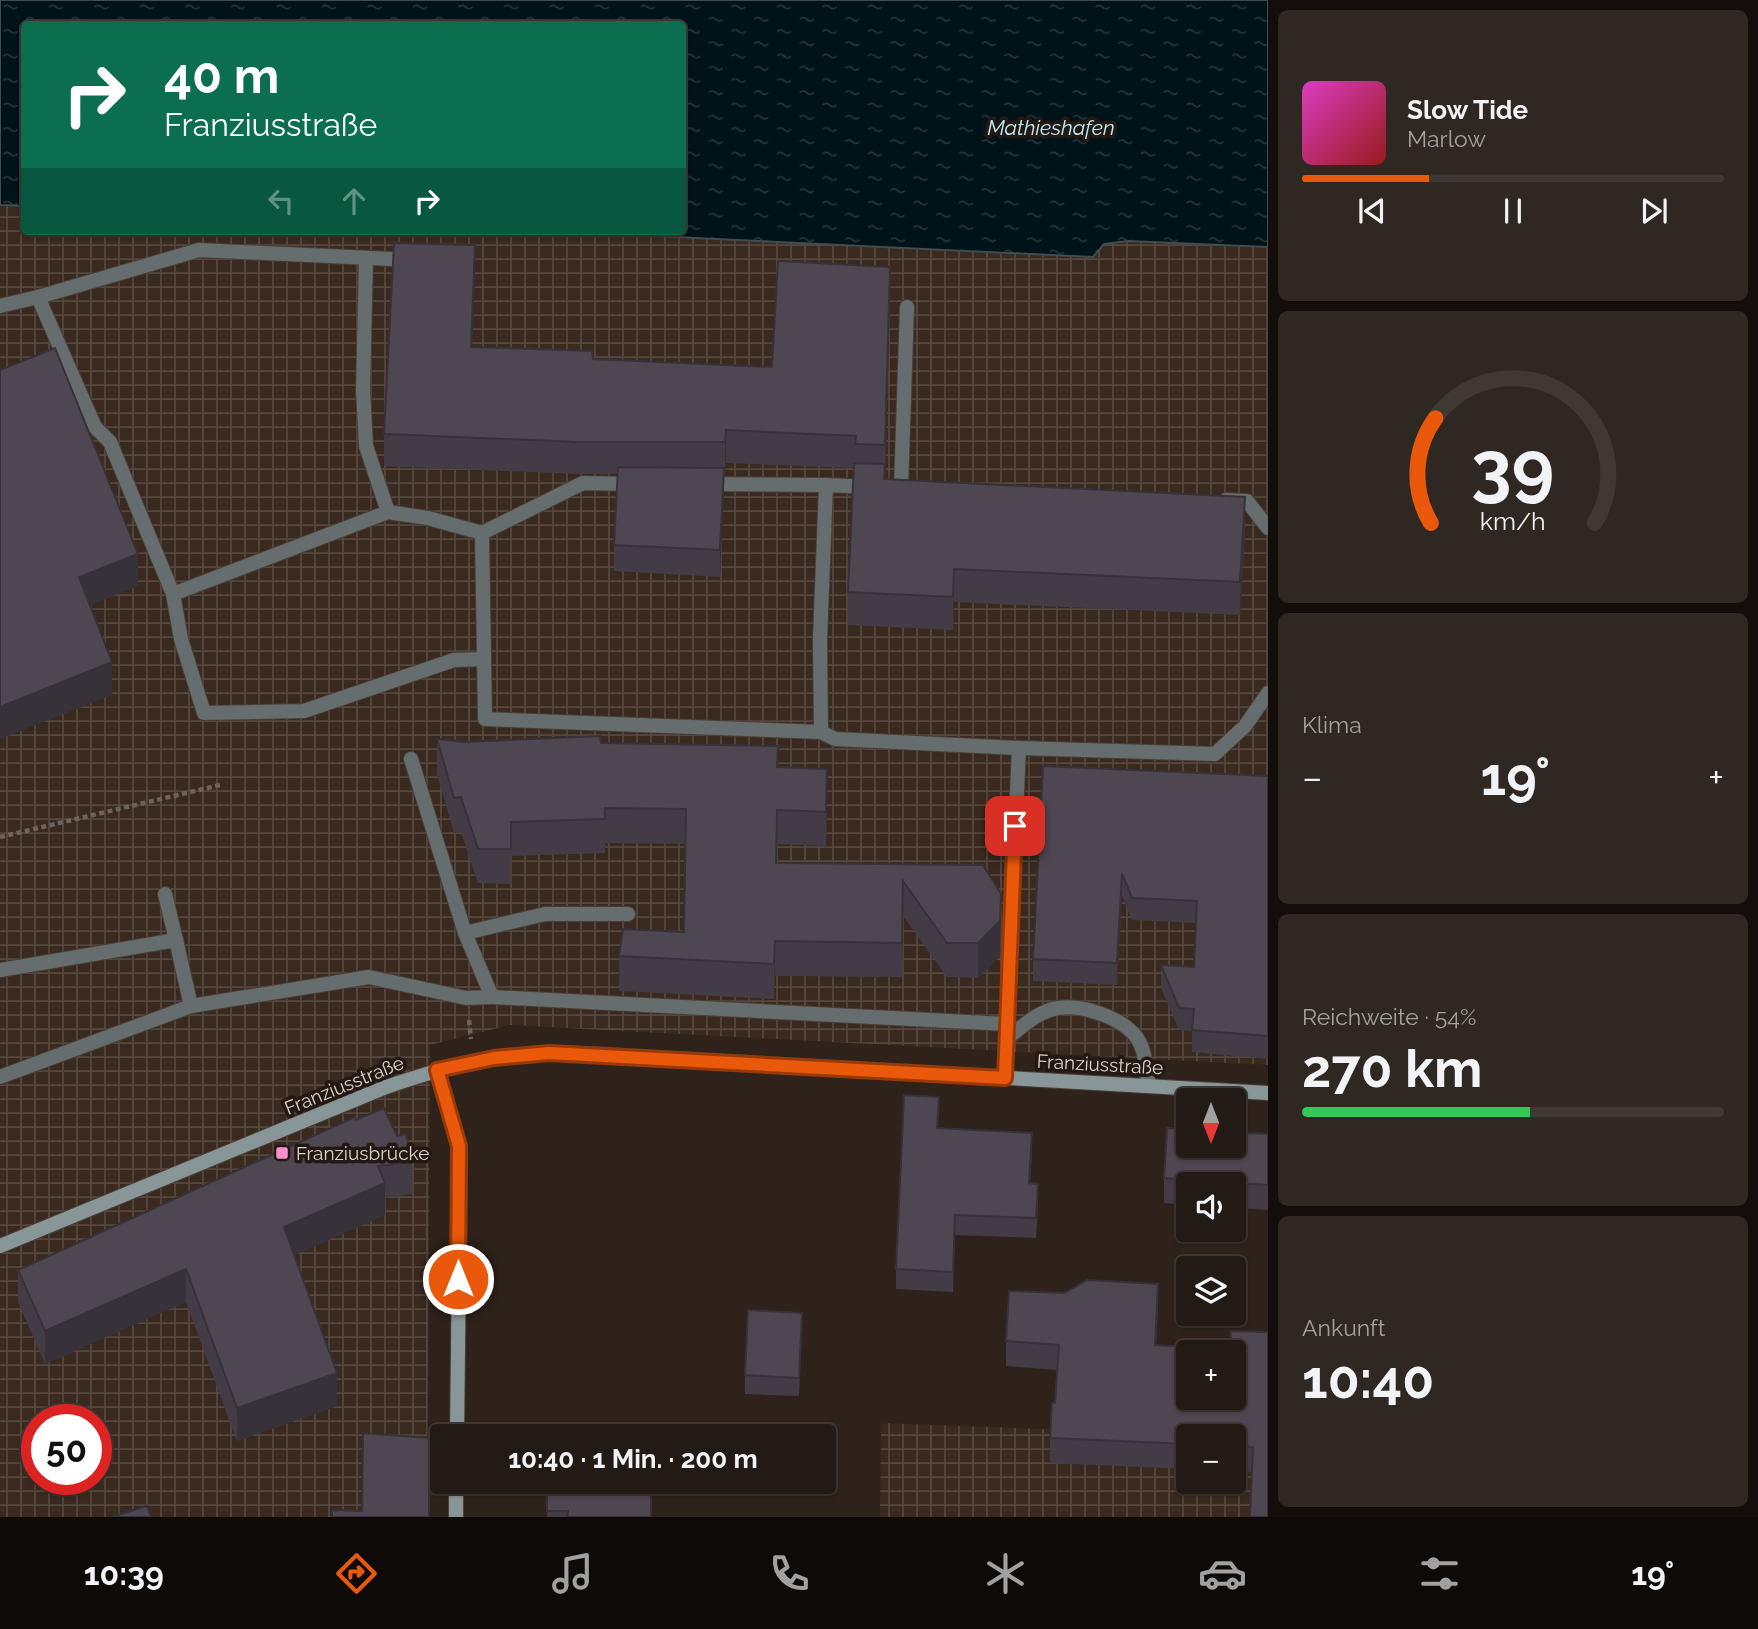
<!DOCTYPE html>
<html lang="de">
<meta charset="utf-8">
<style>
:root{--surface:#221a14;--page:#2e2722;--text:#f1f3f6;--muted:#a2a1a0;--line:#3f3834;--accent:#ea580c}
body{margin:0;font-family:Raleway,sans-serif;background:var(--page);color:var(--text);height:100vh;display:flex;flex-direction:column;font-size:26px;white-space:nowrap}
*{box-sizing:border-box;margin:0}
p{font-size:23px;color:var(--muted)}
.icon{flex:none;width:38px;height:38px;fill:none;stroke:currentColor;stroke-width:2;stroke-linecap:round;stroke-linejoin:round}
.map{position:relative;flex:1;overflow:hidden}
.drawer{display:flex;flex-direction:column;gap:10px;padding:10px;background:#130e0b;width:490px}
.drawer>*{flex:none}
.hud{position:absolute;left:21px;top:21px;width:665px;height:214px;border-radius:7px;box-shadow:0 2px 5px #0004,0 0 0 2px var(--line);background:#0b6e4f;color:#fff;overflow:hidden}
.needle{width:46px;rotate:180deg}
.buttons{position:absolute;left:1176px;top:1088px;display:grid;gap:14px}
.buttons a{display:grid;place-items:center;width:70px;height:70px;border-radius:7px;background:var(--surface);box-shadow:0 2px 5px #0004,0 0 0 2px var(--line);font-size:35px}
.speed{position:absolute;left:21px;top:1404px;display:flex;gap:14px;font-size:35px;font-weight:700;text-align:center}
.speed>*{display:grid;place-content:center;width:91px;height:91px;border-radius:50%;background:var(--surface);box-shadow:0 2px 5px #0004,0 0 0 2px var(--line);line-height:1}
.speed .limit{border:10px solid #d22;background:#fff;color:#111}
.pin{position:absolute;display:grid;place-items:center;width:60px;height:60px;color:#fff;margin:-30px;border-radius:14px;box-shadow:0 4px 10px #0006}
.me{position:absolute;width:77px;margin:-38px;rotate:0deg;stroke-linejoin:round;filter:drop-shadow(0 0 5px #0008)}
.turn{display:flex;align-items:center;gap:24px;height:147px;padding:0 28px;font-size:32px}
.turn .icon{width:91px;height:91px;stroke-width:2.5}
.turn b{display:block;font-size:49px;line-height:60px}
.lanes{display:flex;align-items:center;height:66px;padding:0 28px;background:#0003;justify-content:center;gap:35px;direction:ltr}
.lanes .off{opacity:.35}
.big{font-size:52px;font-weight:700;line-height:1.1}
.drawer .widget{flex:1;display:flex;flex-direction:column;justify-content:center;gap:10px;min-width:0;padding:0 24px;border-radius:10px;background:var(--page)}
.drawer .dial{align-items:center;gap:0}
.dial svg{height:182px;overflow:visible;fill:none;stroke:var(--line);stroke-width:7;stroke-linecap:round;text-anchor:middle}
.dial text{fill:var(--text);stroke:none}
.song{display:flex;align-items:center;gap:21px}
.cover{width:84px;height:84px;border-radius:10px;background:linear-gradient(135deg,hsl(310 70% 55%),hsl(0 70% 35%))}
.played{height:7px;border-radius:4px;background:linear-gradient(90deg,var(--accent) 30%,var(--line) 30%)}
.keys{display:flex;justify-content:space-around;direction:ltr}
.heat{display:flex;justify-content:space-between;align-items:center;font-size:38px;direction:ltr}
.charge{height:10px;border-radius:5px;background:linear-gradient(90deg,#34c759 54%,var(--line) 0)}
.trip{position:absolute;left:430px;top:1424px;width:406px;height:70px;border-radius:7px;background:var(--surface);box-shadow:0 2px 5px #0004,0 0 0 2px var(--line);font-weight:700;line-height:70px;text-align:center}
.tab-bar{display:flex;height:112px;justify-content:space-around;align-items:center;background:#0e0a08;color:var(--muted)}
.tab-bar .icon{width:49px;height:49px}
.tab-bar .current{color:var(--accent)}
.tab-bar b{font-size:32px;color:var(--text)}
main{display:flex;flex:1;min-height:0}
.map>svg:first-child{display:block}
</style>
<main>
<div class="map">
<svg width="1268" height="1517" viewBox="0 0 1268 1517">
<defs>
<pattern id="industrial-grid" width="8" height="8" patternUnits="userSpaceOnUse" patternTransform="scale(1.75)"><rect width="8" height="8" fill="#3a291f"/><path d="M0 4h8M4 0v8" fill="none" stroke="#56473e"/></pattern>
<pattern id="water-ripples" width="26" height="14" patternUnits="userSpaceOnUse" patternTransform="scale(1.75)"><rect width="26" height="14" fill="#001319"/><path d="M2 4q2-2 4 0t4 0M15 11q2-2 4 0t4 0" fill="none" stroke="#253439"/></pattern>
</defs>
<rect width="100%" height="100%" fill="#2e221b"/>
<g fill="url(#industrial-grid)" fill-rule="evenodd">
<path d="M0,0H1268V1065L510,1025L430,1045L427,1517H0ZM24,24H682V231H24ZM37,1419H96V1479H37Z"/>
<path d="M881,1423L1268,1437V1517H880ZM1188,1437H1234V1482H1188Z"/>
</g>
<path fill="url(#water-ripples)" stroke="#414c4f" stroke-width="2" d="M0,0H1268V247L1128,241L1104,244L1093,257L549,231H682V24H24V206L0,205Z"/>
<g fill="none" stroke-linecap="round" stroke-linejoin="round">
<g stroke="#4a3e37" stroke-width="16">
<g id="lane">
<path d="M366,258L363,390L366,446L388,512"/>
<path d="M413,260L199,250L38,297L95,427L110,442L173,594L181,639L204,713L304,711L454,660L484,659"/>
<path d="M0,306L38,297"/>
<path d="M636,484L583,483L482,533L485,719L821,732"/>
<path d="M705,484L826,485"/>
<path d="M870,487L826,485L820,640L821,732L835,739L1019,748L1215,754L1245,726L1268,693"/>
<path d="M901,488L907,307"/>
<path d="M1226,500L1247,501L1268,528"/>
<path d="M173,594L388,512L428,518L482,533"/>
<path d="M411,759L465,933L492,997L1007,1024"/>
<path d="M165,894L176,940"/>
<path d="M465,933L545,914H628"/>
<path d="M0,970L176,940L191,1006"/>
<path d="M1006,1039L1019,748"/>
<path d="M0,1077L191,1006L369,977L466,998L492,997"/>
<path d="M1005,1078L1006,1039C1022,1027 1038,1011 1058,1008C1082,1004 1123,1018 1137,1038C1146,1051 1146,1071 1149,1086"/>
</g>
</g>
<g stroke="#4a3e37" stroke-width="16">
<g id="secondary">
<path d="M437,1070L459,1146L460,1175L457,1437"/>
<path d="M0,1246L386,1087C439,1069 493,1053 550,1053C564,1052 579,1054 593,1054L1268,1093"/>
<path d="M456,1517V1482"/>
</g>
</g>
<g stroke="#6e635d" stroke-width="4.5" stroke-dasharray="5 3.5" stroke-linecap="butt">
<path d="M0,837L220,785"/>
<path d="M469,1020L471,1039"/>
</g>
<use href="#lane" stroke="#656d6e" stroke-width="14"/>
<use href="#secondary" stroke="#899698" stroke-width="14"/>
</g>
<g fill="#433c46">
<path d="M475,277L472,347L593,359L772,367L890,299L885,479L1245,530L1240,615L954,602L953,630L848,625V592L854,468L726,463L725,475H724L720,577L614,571V545L618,474H579L384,466V434Z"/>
<path d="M437,739L464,742L601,743L778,767L827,803L826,846L777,844L776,863L983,865L1001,928L1000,956L978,978L947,977L903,916L902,977L775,976L774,999L619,991V956L684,932L686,844L605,843V853L511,856V884L478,883L461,832L454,833L437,774Z"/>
<path d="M1043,766L1268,776V1059L1192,1052V1031L1179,1030L1161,988V965L1194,967L1196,923L1132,920L1122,896L1117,985L1033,981V959Z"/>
<path d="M939,1118L938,1128L1032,1153L1030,1183L1038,1204L1036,1238L955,1235L953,1292L896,1289V1269Z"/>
<path d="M1242,1131L1244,1133L1268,1134V1210L1238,1208V1215L1234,1214V1185H1188V1205L1164,1203V1178L1188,1146Z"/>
<path d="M397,1136L412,1162V1194L385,1198V1215L294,1255L337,1406L237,1441L186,1302L45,1364L18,1302V1270Z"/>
<path d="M1158,1309L1156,1345L1230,1350L1268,1332L1252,1472L1234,1471V1437H1188V1469L1050,1463V1438L1055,1403L1057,1370L1006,1366V1341Z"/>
<path d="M802,1331L799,1396L745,1394V1375Z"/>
<path d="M546,1482L593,1493L651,1517H547Z"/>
</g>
<g fill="#373139">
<path d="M475,245V277L471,379V347Z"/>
<path d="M890,267V299L885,478V445Z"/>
<path d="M726,430V463L725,475V442Z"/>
<path d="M724,468V494L720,577V550Z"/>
<path d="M1245,497V530L1240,615V582Z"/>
<path d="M138,554V586L79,610V577Z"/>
<path d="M954,569V602L953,630V597Z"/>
<path d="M112,662V695L0,739V707Z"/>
<path d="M827,769V803L826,846V812Z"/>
<path d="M1122,874V896L1117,985V963Z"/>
<path d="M903,881V916L902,977V943Z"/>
<path d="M1001,894L1000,956L978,978V943Z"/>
<path d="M775,941V976L774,999V964Z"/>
<path d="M385,1183V1215L284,1260V1227Z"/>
<path d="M955,1215V1235L953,1292V1272Z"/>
<path d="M186,1269V1302L45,1364V1331Z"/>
<path d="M1158,1284V1309L1155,1370V1345Z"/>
<path d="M802,1313V1331L799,1396V1378Z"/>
<path d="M337,1373V1406L237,1441V1408Z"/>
</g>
<g fill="#4e4651" stroke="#373139" stroke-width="2" fill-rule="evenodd">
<path d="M394,243L475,245L471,347L592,351L593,359L772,367L778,261L890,267L885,445L855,444L856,436L726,430L725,442H579L384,434Z"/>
<path d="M55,348L138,554L79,577L112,662L0,707V370Z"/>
<path d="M854,463L885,464L884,479L1245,497L1240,582L954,569L953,597L848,592Z"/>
<path d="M618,467L724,468L720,550L614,545Z"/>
<path d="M600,736L601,743L778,746L777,767L827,769L826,812L777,810L776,863L983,865L1001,894L1000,921L978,943H947L903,881L902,943L775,941L774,964L619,956L623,929L684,932L686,809L605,808V819L511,822V849H478L461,797L454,798L437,739L464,742Z"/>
<path d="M1043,766L1268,776V1036L1192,1030L1194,1009L1179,1008L1161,965L1194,967L1197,901L1132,898L1122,874L1117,963L1033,959Z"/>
<path d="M904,1095L939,1097L937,1128L1032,1133L1029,1183L1038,1184L1036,1218L955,1215L953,1272L896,1269Z"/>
<path d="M384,1108L397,1136L406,1134L412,1162L378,1166L385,1183L284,1227L337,1373L237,1408L186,1269L45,1331L18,1270L355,1117L356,1120Z"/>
<path d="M1234,1112L1242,1113L1241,1131H1244L1243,1133L1268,1134V1185L1238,1183V1190L1234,1189V1185H1212V1182L1164,1178L1167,1128L1188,1129V1146H1234Z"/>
<path d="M1087,1280L1158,1284L1155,1345L1230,1350L1231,1331L1268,1332V1517H1250L1253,1447L1234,1446V1437H1188V1444L1050,1438L1052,1403H1055L1059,1345L1006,1341L1009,1291L1065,1293ZM1188,1353H1234V1398H1188Z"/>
<path d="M748,1310L802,1313L799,1378L745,1375Z"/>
<path d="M363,1433L429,1438V1517H332V1510L362,1511Z"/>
<path d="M547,1482H593V1493H651V1517H567L568,1511H547Z"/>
<path d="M147,1506L151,1517H111Z"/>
</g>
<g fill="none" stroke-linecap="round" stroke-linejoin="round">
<g stroke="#983908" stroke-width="18">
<path id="route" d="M458,1279L459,1146L437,1070L494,1058L549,1053L1005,1078L1015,826"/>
</g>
<use href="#route" stroke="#ea580c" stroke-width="12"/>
</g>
<rect fill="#f790cd" stroke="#241912" stroke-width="2.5" x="275" y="1146" width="14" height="14" rx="3.5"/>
<g text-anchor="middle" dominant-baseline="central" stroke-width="7" stroke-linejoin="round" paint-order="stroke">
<g font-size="19" fill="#dad2cd" stroke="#241912">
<text transform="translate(1100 1064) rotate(3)">Franziusstraße</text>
<text transform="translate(344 1085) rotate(-22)">Franziusstraße</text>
</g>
<g font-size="19" fill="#dad2cd" stroke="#241912" text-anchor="start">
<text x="296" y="1153">Franziusbrücke</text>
</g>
<g font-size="21" font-style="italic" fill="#beecf9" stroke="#241912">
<text x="1051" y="127">Mathieshafen</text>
</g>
</g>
</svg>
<div class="buttons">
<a><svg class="needle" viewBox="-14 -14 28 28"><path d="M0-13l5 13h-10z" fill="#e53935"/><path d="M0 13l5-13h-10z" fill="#a2a1a0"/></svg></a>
<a><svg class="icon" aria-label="sound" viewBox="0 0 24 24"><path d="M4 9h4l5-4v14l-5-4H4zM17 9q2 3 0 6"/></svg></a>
<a><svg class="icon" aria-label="layers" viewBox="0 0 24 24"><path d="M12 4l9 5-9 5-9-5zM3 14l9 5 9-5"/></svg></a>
<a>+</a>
<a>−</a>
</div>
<div class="speed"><div class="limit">50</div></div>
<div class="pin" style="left:1015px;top:826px;background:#d93025"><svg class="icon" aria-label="arrive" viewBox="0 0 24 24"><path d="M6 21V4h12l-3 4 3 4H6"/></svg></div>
<svg class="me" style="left:458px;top:1279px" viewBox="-20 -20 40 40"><circle r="17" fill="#ea580c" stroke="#fff" stroke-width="3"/><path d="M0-11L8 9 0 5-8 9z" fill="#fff"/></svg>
<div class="trip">10:40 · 1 Min. · 200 m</div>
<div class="hud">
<div class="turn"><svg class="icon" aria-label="right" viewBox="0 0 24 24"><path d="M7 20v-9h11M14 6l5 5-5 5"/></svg><div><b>40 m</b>Franziusstraße</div></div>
<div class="lanes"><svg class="icon off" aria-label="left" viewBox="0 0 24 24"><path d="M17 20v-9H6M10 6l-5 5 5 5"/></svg><svg class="icon off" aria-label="ahead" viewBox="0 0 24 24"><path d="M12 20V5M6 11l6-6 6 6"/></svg><svg class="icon" aria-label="right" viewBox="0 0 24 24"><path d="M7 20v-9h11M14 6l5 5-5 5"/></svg></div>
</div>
</div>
<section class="drawer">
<div class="widget">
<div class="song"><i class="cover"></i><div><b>Slow Tide</b><p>Marlow</p></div></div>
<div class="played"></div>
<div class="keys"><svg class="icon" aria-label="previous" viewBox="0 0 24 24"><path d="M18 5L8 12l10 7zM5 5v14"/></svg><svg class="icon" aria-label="pause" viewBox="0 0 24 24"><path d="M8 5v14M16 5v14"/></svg><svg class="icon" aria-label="next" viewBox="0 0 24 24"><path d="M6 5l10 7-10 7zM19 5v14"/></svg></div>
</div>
<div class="widget dial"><svg viewBox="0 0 100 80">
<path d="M14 69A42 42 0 1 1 86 69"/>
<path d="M14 69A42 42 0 0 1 16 23" stroke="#ea580c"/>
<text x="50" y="56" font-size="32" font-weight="700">39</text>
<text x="50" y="72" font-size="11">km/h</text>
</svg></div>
<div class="widget"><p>Klima</p>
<div class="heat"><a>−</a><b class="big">19°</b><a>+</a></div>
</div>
<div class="widget"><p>Reichweite · 54%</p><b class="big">270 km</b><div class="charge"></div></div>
<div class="widget"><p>Ankunft</p><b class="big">10:40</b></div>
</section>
</main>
<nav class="tab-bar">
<b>10:39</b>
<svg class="icon current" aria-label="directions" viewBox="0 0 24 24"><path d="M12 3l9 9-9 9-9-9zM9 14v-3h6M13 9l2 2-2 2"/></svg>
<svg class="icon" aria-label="music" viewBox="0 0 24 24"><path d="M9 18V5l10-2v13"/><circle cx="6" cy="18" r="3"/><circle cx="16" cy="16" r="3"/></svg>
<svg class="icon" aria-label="phone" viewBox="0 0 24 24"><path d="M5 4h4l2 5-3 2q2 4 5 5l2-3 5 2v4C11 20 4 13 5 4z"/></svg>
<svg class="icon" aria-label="climate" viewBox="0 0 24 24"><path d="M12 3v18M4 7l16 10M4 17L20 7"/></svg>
<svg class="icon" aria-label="car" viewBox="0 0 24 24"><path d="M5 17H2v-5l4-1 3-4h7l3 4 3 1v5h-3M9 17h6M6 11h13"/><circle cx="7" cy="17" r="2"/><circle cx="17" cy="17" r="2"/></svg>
<svg class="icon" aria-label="filters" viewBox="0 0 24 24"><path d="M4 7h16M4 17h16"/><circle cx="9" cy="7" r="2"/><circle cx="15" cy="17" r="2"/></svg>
<b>19°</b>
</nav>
